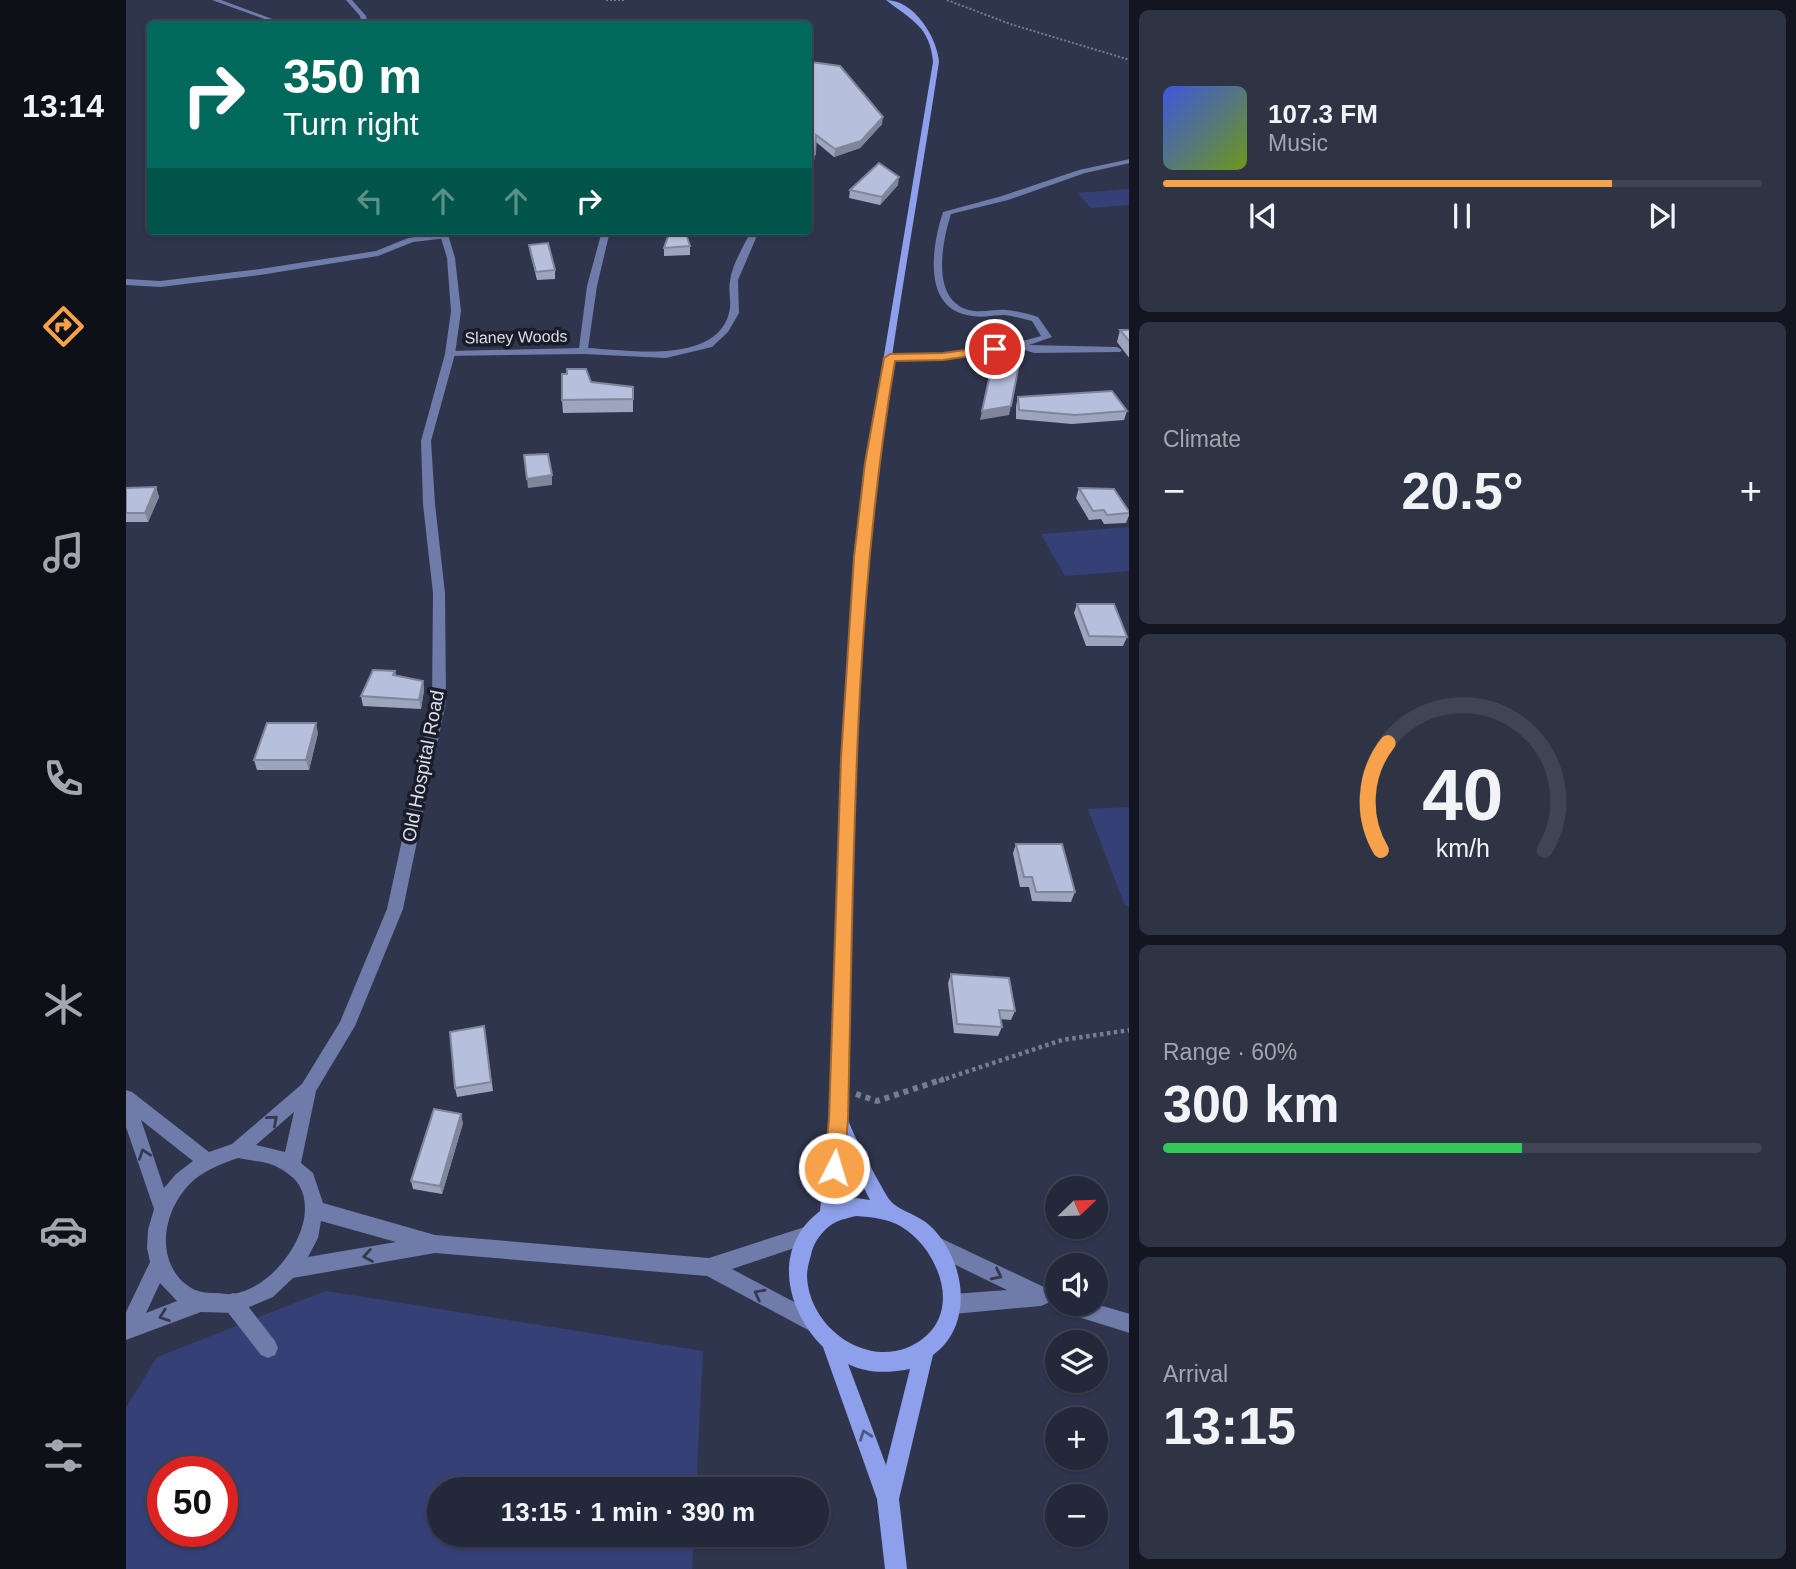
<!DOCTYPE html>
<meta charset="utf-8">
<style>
:root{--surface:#23283a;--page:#2f3445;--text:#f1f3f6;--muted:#a3a6af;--line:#404454;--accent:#f7a14a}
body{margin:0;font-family:Arial,sans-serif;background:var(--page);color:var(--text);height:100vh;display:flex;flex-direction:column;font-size:26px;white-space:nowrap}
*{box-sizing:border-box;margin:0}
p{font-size:23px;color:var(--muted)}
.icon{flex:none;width:38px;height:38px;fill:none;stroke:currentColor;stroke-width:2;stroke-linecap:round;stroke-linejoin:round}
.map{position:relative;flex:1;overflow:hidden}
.panel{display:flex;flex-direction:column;gap:10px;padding:10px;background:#131620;width:667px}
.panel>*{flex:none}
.top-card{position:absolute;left:21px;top:21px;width:665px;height:214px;border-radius:7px;box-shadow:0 2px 5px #0004,0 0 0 2px var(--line);background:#00695c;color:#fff;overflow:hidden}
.needle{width:46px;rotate:67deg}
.buttons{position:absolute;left:919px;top:1176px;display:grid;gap:14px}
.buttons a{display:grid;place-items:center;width:63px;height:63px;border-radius:50%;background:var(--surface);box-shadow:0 2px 5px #0004,0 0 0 2px var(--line);font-size:35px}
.speed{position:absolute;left:21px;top:1456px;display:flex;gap:14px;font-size:35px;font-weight:700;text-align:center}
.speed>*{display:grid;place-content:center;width:91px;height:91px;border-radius:50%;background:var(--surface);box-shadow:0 2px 5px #0004,0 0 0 2px var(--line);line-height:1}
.speed .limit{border:10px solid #d22;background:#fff;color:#111}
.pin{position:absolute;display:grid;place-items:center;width:60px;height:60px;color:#fff;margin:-30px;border:4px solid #fff;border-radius:50%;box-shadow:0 2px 7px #0007}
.me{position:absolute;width:77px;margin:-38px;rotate:5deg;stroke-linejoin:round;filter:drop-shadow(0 0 5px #0008)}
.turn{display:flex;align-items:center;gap:24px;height:147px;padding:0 21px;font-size:32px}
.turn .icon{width:91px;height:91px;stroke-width:2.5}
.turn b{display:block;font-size:49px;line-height:60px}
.lanes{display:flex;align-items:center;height:66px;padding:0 21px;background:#0003;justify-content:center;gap:35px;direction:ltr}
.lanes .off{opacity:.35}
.big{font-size:52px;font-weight:600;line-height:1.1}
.panel .card{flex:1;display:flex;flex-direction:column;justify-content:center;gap:10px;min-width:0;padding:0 24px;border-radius:10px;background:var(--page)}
.panel .dial{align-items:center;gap:0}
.dial svg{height:182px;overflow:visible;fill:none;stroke:var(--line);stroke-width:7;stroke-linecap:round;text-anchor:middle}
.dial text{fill:var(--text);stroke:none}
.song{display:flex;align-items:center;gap:21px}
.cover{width:84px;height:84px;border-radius:10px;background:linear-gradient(135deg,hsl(230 70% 55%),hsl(80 70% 35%))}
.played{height:7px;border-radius:4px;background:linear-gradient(90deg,var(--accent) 75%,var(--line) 75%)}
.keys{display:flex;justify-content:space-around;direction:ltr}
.heat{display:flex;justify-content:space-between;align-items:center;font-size:38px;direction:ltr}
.charge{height:10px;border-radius:5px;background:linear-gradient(90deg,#34c759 60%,var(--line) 0)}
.trip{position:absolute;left:301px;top:1477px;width:402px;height:70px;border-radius:35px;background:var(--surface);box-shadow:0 2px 5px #0004,0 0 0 2px var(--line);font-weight:600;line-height:70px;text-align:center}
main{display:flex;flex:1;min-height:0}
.tab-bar{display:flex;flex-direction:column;width:126px;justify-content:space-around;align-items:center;background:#0e1017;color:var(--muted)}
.tab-bar .icon{width:49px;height:49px}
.tab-bar .selected{color:var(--accent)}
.tab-bar b{font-size:32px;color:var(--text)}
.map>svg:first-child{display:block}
</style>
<main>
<nav class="tab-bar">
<b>13:14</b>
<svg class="icon selected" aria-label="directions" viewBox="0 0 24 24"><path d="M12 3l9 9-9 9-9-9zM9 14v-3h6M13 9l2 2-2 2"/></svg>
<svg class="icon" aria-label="music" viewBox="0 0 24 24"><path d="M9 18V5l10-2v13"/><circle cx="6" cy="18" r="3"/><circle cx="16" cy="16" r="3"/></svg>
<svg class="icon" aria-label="phone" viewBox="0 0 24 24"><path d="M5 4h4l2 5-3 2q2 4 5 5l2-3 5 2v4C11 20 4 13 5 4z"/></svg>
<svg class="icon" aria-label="climate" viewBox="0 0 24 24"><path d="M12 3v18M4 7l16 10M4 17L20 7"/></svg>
<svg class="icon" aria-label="car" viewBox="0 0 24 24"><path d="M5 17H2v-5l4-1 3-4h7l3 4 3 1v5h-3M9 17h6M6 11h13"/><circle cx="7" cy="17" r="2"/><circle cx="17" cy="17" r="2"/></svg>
<svg class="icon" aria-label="filters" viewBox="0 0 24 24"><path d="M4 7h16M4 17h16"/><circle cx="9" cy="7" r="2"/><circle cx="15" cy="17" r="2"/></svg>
</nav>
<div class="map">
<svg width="1004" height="1569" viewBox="0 0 1004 1569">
<rect width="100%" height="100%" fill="#2f354d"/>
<g fill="#354077" fill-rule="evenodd">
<path d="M1003,189V205L965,208L952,193Z"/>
<path d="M1003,527V571L939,576L915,534Z"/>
<path d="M1003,807L1004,906H999L962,809Z"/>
<path d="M200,1291L577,1351L570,1489H313V1535H568L566,1569H0V1408L31,1357ZM37,1472H96V1531H37Z"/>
</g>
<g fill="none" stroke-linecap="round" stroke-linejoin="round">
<g stroke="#777c91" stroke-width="2" stroke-dasharray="2 2" stroke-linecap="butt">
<path d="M480,0H498"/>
<path d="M821,0L884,24L1004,60"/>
</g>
<path stroke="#777c91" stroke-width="4.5" stroke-dasharray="3.5 3.5" stroke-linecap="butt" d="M813,1081L936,1040L1004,1030"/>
<path stroke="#777c91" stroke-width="6" stroke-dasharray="5 5" stroke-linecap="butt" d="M730,1094L751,1101L818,1079"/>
<g fill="#6f7ba9" fill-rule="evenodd">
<path d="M220,0H226L240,16L242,24H236L234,16Z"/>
<path d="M1004,159V163L959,173L882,200L825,214C816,242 803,305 848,311C859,312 870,309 881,310C891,311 902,314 912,317L926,337L903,345L991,347L996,350L994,352L908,353L892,348L823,358L761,360L759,358L764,355C815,354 866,351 915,336L906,321C897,319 888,316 879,315C868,315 857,318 846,316C795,310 806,246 817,212L876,196L953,170Z"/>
<path d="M318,233L322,236L321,238L287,242L252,256L134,275L34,287L0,285V279L34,281L134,269L250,251L282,238Z"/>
<path d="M810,1236L922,1289L925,1296L922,1303L915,1306L827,1314L820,1311L817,1304L820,1297L827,1294L881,1290L803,1252L801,1245L803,1238Z"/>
<path d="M107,1293L114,1296L149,1341L152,1348L149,1355L142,1358L135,1355L100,1310L97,1303L100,1296Z"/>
<path d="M931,1303L970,1304L1004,1314V1333L933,1311Z"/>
</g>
<path fill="#6f7ba9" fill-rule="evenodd" d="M476,231H484L471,286L462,348C501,350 590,365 603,313C606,303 602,291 604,281C606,264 618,246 625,231H633L612,280L613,313L602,332L586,347L540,358L457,354L321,356L319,354L324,351L453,348L461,286Z"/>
<g fill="#6f7ba9" fill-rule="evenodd">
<path d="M86,0H95L160,24H152Z"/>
<path d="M313,231H321L329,258L335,311L329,354L305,441L309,504L319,593L320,702L277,909L229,1026L190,1091L175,1163L187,1173L197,1203L309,1235L583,1258L682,1226L689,1229L691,1235L689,1241L606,1269L691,1314L694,1321L691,1328L684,1331L581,1276L309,1253L167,1278L147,1297L109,1313L75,1312L0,1340V1312L24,1262L21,1248L22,1230L28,1209L0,1127V1090L6,1092L83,1152L106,1144L176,1084L214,1022L261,909L306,702L307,593L297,504L295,441L319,354L325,311L321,258ZM168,1112L159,1152L130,1145ZM15,1120L67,1161L50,1174L38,1188ZM112,1158C124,1161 143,1161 153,1168C159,1171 170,1179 173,1185C196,1224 148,1289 107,1294C102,1295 96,1293 91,1293C78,1293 68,1292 57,1282C27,1253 40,1204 69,1179C82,1169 97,1163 112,1158ZM195,1221L270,1242L182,1257L192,1238ZM34,1283L51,1301L20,1313Z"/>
</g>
<path fill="#8ea0eb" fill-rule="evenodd" d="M760,0C788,0 811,37 813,62C788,225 757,388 741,552C738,590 737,629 735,667C728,794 726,920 723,1047C722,1069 719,1093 721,1115C722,1127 755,1186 763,1199C769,1209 792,1215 802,1224C839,1256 850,1324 807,1355L773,1499L781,1569H759L751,1499L697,1347C659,1309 646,1247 694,1211L703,1119L716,758L729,557L740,463L807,62C804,26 785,20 760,0ZM718,1149L744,1200L730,1198L713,1203ZM730,1216C746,1217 763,1219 776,1227C810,1248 835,1305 800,1336C753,1377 683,1333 681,1276C681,1269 683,1262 685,1255C687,1242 698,1228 710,1222C716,1219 723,1218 730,1216ZM722,1364C743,1374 762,1373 784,1369L760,1465Z"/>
</g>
<g fill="#9da4bd">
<path d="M682,64L756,124L734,148L708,157L690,142L688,161H682Z"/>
<path d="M772,185L754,205L723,198L724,190Z"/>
<path d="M403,245L429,270V279L411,280L404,253Z"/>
<path d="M564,246V255L538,256V248Z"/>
<path d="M994,330H1004V359L991,342Z"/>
<path d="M465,382L507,387V412L437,413L436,400Z"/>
<path d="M892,397L1001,411L998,420L946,424L890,419V406Z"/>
<path d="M30,487L33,497L22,522H0V488Z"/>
<path d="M953,488L1004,513L1000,523L978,524L975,519L963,520L950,498Z"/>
<path d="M951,604L1001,637L997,646H960L948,613Z"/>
<path d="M269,671L270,676L297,681L298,690L295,709L237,706L235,696Z"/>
<path d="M192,733L183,770H131L128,760Z"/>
<path d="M890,844L949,892L945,902L906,901L903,887H894L887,853Z"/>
<path d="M825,974L889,1011L885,1020L874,1019L876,1027L872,1036L828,1033L822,983Z"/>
<path d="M358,1026L367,1091L331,1097L329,1088Z"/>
<path d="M337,1123L316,1194L287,1189L285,1181Z"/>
</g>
<g fill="#7f869a">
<path d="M757,117L756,124L734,148L708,157L709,149Z"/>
<path d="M773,177L772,185L754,205L756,197Z"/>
<path d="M885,406L883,415L854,420L856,411Z"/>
<path d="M426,475V485L402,488L401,479Z"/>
<path d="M30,487L33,497L22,522L19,513Z"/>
<path d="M297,681L298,690L295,709L293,700Z"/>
<path d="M190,723L192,733L183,770L180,760Z"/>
<path d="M335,1114L337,1123L316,1194L314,1186Z"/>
</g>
<g fill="#b6bfdc" stroke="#7f869a" stroke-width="2">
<path d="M685,62L714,66L757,117L735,141L709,149L690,135L689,154L682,153V64Z"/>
<path d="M753,163L773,177L756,197L724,190Z"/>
<path d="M544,231H559L564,246L538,248Z"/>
<path d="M422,243L429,270L410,272L403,245Z"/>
<path d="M994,330H1004V342Z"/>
<path d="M868,356L894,359L885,406L856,411Z"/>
<path d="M441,369H460L465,382L507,387V399L436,400V374H441Z"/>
<path d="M986,391L1001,411L949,415L893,410L892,397Z"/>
<path d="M422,454L426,475L401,479L398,455Z"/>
<path d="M30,487L19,513H0V488Z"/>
<path d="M953,488L988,489L1004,513L981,515L978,510L967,511Z"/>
<path d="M951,604H988L1001,637L963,636Z"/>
<path d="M247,670L269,671L267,675L297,681L293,700L235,696Z"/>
<path d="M141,723H190L180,760H128Z"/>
<path d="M890,844H936L949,892H910L906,877H898Z"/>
<path d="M825,974L883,978L889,1011L873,1010L876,1027L831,1024Z"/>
<path d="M358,1026L365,1082L329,1088L324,1032Z"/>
<path d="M308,1109L335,1114L314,1186L285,1181Z"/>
</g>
<defs><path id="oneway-chevron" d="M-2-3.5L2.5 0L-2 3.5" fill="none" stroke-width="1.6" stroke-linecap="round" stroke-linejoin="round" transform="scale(1.75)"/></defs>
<g stroke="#34394f">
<use href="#oneway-chevron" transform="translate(147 1120) rotate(-41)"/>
<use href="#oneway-chevron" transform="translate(18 1154) rotate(-109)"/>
<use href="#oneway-chevron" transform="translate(242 1256) rotate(170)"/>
<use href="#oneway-chevron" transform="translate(871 1275) rotate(26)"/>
<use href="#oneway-chevron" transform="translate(633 1294) rotate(-152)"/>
<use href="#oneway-chevron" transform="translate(38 1316) rotate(160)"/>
</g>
<use stroke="#4e5880" href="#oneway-chevron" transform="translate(739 1435) rotate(-110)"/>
<path fill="#f7a14a" stroke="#a16930" stroke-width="2" d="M869,346L873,347V352L817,360L769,361C726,611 728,866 722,1119L718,1168L715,1174L708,1177L701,1174L698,1168L703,1119L715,758L728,557L739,463L758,358L764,354L817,353Z"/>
<g text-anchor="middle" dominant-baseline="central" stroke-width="7" stroke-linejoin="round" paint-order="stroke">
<g font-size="16" fill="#dadeee" stroke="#1a1d28">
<text transform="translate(390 337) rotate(-1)">Slaney Woods</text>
</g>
<g font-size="19" fill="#dadeee" stroke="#1a1d28">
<text transform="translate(297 766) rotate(-79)">Old Hospital Road</text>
</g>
</g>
</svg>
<div class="buttons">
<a><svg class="needle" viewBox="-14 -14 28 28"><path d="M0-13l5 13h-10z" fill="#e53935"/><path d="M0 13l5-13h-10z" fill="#a3a6af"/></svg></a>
<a><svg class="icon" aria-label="sound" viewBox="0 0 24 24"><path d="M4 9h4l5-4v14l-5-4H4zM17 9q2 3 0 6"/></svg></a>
<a><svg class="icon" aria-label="layers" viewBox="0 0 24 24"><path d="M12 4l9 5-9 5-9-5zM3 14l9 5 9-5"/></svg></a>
<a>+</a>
<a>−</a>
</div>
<div class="speed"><div class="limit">50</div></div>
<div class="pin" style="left:869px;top:349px;background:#d93025"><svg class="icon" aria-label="arrive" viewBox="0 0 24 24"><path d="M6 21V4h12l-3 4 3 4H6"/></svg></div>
<svg class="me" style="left:708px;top:1168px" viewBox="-20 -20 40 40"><circle r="17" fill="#f7a14a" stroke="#fff" stroke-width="3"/><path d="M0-11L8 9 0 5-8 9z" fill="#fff"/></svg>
<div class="trip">13:15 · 1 min · 390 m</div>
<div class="top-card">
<div class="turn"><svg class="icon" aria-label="right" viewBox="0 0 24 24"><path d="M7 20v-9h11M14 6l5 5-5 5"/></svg><div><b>350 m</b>Turn right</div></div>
<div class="lanes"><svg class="icon off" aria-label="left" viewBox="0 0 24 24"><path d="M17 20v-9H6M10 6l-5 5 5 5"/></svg><svg class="icon off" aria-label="ahead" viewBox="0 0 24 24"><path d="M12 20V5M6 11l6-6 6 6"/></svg><svg class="icon off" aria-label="ahead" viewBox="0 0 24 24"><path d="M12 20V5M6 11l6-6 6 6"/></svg><svg class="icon" aria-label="right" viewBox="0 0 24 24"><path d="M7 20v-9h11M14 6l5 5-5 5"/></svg></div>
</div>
</div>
<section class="panel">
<div class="card">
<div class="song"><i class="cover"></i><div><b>107.3 FM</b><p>Music</p></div></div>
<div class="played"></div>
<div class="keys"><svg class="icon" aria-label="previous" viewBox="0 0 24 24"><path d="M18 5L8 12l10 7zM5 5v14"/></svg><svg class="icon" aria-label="pause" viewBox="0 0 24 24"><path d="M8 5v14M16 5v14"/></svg><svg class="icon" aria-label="next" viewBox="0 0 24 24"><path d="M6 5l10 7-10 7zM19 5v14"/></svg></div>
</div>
<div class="card"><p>Climate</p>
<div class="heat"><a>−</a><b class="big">20.5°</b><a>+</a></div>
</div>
<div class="card dial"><svg viewBox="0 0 100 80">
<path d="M14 69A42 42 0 1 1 86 69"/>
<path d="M14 69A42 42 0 0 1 17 22" stroke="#f7a14a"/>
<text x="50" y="56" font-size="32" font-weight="700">40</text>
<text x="50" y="72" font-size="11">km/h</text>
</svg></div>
<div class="card"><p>Range · 60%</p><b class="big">300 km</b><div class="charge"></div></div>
<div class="card"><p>Arrival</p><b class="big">13:15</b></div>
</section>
</main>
